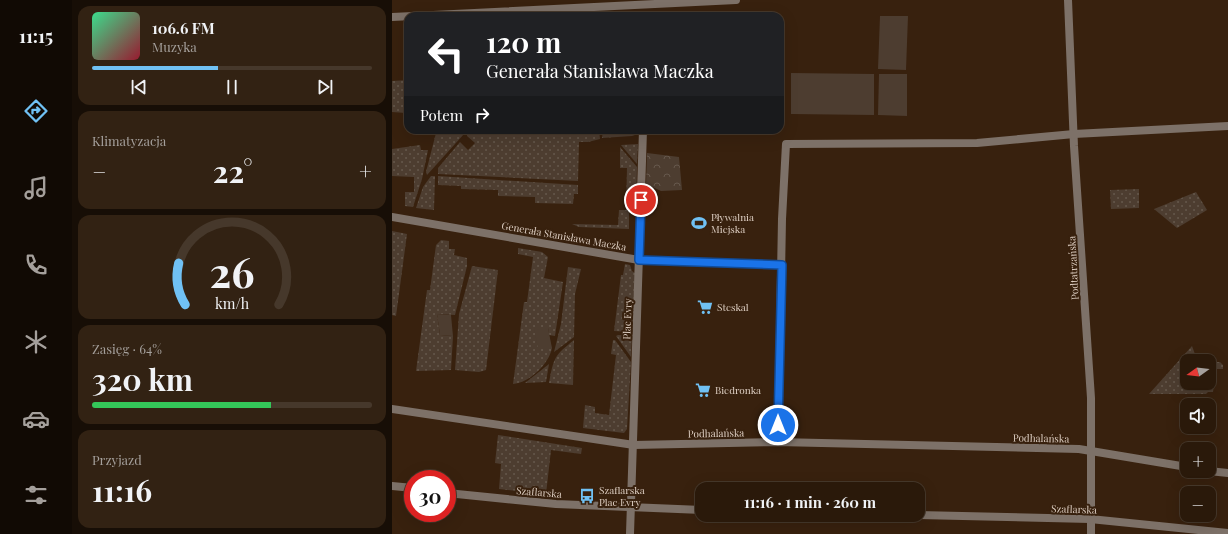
<!DOCTYPE html>
<html lang="pl">
<meta charset="utf-8">
<style>
:root{--surface:#2a190a;--page:#322213;--text:#f1f3f6;--muted:#a5a09c;--line:#46382b;--accent:#70c1f4}
body{margin:0;font-family:"Playfair Display",serif;background:var(--page);color:var(--text);height:100vh;display:flex;flex-direction:column;font-size:15px;white-space:nowrap}
*{box-sizing:border-box;margin:0}
p{font-size:13px;color:var(--muted)}
.icon{flex:none;width:22px;height:22px;fill:none;stroke:currentColor;stroke-width:2;stroke-linecap:round;stroke-linejoin:round}
.map{position:relative;flex:1;overflow:hidden}
.panel{display:flex;flex-direction:column;gap:6px;padding:6px;background:#170e06;width:320px}
.panel>*{flex:none}
.top-card{position:absolute;left:12px;top:12px;width:380px;height:122px;border-radius:12px;box-shadow:0 4px 16px #0002,0 0 0 1px var(--line);background:#202124;color:#fff;overflow:hidden}
.needle{width:26px;rotate:255deg}
.fabs{position:absolute;left:788px;top:354px;display:grid;gap:8px}
.fabs a{display:grid;place-items:center;width:36px;height:36px;border-radius:8px;background:var(--surface);box-shadow:0 4px 16px #0002,0 0 0 1px var(--line);font-size:20px}
.speed{position:absolute;left:12px;top:470px;display:flex;gap:8px;font-size:20px;font-weight:700;text-align:center}
.speed>*{display:grid;place-content:center;width:52px;height:52px;border-radius:50%;background:var(--surface);box-shadow:0 4px 16px #0002,0 0 0 1px var(--line);line-height:1}
.speed .limit{border:6px solid #d22;background:#fff;color:#111}
.pin{position:absolute;display:grid;place-items:center;width:34px;height:34px;color:#fff;margin:-17px;border:2px solid #fff;border-radius:50%;box-shadow:0 1px 4px #0007}
.me{position:absolute;width:44px;margin:-22px;rotate:0deg;stroke-linejoin:round;filter:drop-shadow(0 0 3px #0008)}
.turn{display:flex;align-items:center;gap:14px;height:84px;padding:0 16px;font-size:18px}
.turn .icon{width:52px;height:52px;stroke-width:2.5}
.turn b{display:block;font-size:28px;line-height:34px}
.then{display:flex;align-items:center;height:38px;padding:0 16px;background:#0003;gap:8px;font-size:15px}
.big{font-size:30px;font-weight:700;line-height:1.1}
.panel .widget{flex:1;display:flex;flex-direction:column;justify-content:center;gap:6px;min-width:0;padding:0 14px;border-radius:12px;background:var(--page)}
.panel .dial{align-items:center;gap:0}
.dial svg{height:104px;overflow:visible;fill:none;stroke:var(--line);stroke-width:7;stroke-linecap:round;text-anchor:middle}
.dial text{fill:var(--text);stroke:none}
.song{display:flex;align-items:center;gap:12px}
.cover{width:48px;height:48px;border-radius:6px;background:linear-gradient(135deg,hsl(150 70% 55%),hsl(350 70% 35%))}
.played{height:4px;border-radius:2px;background:linear-gradient(90deg,var(--accent) 45%,var(--line) 45%)}
.keys{display:flex;justify-content:space-around;direction:ltr}
.heat{display:flex;justify-content:space-between;align-items:center;font-size:22px;direction:ltr}
.charge{height:6px;border-radius:3px;background:linear-gradient(90deg,#34c759 64%,var(--line) 0)}
.trip{position:absolute;left:303px;top:482px;width:230px;height:40px;border-radius:12px;background:var(--surface);box-shadow:0 4px 16px #0002,0 0 0 1px var(--line);font-weight:700;line-height:40px;text-align:center}
main{display:flex;flex:1;min-height:0}
.dock{display:flex;flex-direction:column;width:72px;justify-content:space-around;align-items:center;background:#110a04;color:var(--muted)}
.dock .icon{width:28px;height:28px}
.dock .active{color:var(--accent)}
.dock b{font-size:18px;color:var(--text)}
.map>svg:first-child{display:block}
</style>
<main>
<nav class="dock">
<b>11:15</b>
<svg class="icon active" aria-label="directions" viewBox="0 0 24 24"><path d="M12 3l9 9-9 9-9-9zM9 14v-3h6M13 9l2 2-2 2"/></svg>
<svg class="icon" aria-label="music" viewBox="0 0 24 24"><path d="M9 18V5l10-2v13"/><circle cx="6" cy="18" r="3"/><circle cx="16" cy="16" r="3"/></svg>
<svg class="icon" aria-label="phone" viewBox="0 0 24 24"><path d="M5 4h4l2 5-3 2q2 4 5 5l2-3 5 2v4C11 20 4 13 5 4z"/></svg>
<svg class="icon" aria-label="climate" viewBox="0 0 24 24"><path d="M12 3v18M4 7l16 10M4 17L20 7"/></svg>
<svg class="icon" aria-label="car" viewBox="0 0 24 24"><path d="M5 17H2v-5l4-1 3-4h7l3 4 3 1v5h-3M9 17h6M6 11h13"/><circle cx="7" cy="17" r="2"/><circle cx="17" cy="17" r="2"/></svg>
<svg class="icon" aria-label="filters" viewBox="0 0 24 24"><path d="M4 7h16M4 17h16"/><circle cx="9" cy="7" r="2"/><circle cx="15" cy="17" r="2"/></svg>
</nav>
<section class="panel">
<div class="widget">
<div class="song"><i class="cover"></i><div><b>106.6 FM</b><p>Muzyka</p></div></div>
<div class="played"></div>
<div class="keys"><svg class="icon" aria-label="previous" viewBox="0 0 24 24"><path d="M18 5L8 12l10 7zM5 5v14"/></svg><svg class="icon" aria-label="pause" viewBox="0 0 24 24"><path d="M8 5v14M16 5v14"/></svg><svg class="icon" aria-label="next" viewBox="0 0 24 24"><path d="M6 5l10 7-10 7zM19 5v14"/></svg></div>
</div>
<div class="widget"><p>Klimatyzacja</p>
<div class="heat"><a>−</a><b class="big">22°</b><a>+</a></div>
</div>
<div class="widget dial"><svg viewBox="0 0 100 80">
<path d="M14 69A42 42 0 1 1 86 69"/>
<path d="M14 69A42 42 0 0 1 9 37" stroke="#70c1f4"/>
<text x="50" y="56" font-size="32" font-weight="700">26</text>
<text x="50" y="72" font-size="11">km/h</text>
</svg></div>
<div class="widget"><p>Zasięg · 64%</p><b class="big">320 km</b><div class="charge"></div></div>
<div class="widget"><p>Przyjazd</p><b class="big">11:16</b></div>
</section>
<div class="map">
<svg width="836" height="534" viewBox="0 0 836 534">
<defs>
<pattern id="grass-dots" width="8" height="8" patternUnits="userSpaceOnUse"><rect width="8" height="8" fill="#4d3d30"/><path d="M2 2h.1M6 6h.1" fill="none" stroke="#66584c" stroke-width="1.8" stroke-linecap="round"/></pattern>
<pattern id="forest-crowns" width="20" height="18" patternUnits="userSpaceOnUse"><rect width="20" height="18" fill="#4d3d30"/><path d="M2 6a3 3 0 1 1 6 0M12 15a3 3 0 1 1 6 0" fill="none" stroke="#66584c"/></pattern>
</defs>
<rect width="100%" height="100%" fill="#38210e"/>
<g fill="url(#grass-dots)">
<path d="M16,80V106H14V113L0,112V81Z"/>
<path d="M116,130H207L208,139L196,142H187L186,181L46,174V168L68,142L76,150L83,143L75,136V131Z"/>
<path d="M211,130H246L243,135L240,136L210,138Z"/>
<path d="M72,132V134L35,175L34,172L44,133Z"/>
<path d="M246,144L245,164L229,145Z"/>
<path d="M28,145L29,150H36L30,179L21,207L13,206V192H22V177L0,176V149Z"/>
<path d="M228,147L245,167L244,207L237,208V229L187,227L180,224L226,225L227,210H234L235,168H228Z"/>
<path d="M39,176H43L42,210L24,208L31,187Z"/>
<path d="M46,176L186,185V194H182L181,204L143,203V197L106,196V190L69,189V186L46,185Z"/>
<path d="M747,189V208L719,209L718,190Z"/>
<path d="M804,192L815,210L785,228L762,209Z"/>
<path d="M0,231L15,234L4,316L0,315Z"/>
<path d="M49,240L57,241V249H63L62,255L75,258V266L63,315L45,314L48,335L61,336L59,370L24,371L35,290H38L44,245Z"/>
<path d="M126,248L150,252L156,257L152,278L171,282L163,336L157,335L156,328L146,347L160,348C157,364 137,383 121,384L132,302H135L141,257L126,254Z"/>
<path d="M233,264L238,265L240,271L243,273L240,332L222,331L229,275H231Z"/>
<path d="M80,266L106,270L94,370L87,372L63,370L67,314Z"/>
<path d="M176,267L189,269L183,294L182,337L162,352L169,324Z"/>
<path d="M226,335L240,336L239,357L224,336Z"/>
<path d="M182,340L181,385L157,383C162,357 162,356 182,340Z"/>
<path d="M221,340H223L239,362L235,429L232,433L191,428L193,405L203,407V413L217,415L224,355L219,354Z"/>
<path d="M800,346L804,357L814,361H795V383H817V362H828L831,365V369H823L821,392H816L814,394H757Z"/>
<path d="M157,364L154,382L133,383Z"/>
<path d="M106,435L190,448L189,454L159,450L154,494L107,489L109,464L103,463Z"/>
</g>
<path fill="url(#forest-crowns)" d="M255,153L287,157L290,190L269,191L254,184Z"/>
<g fill="#4d3d30">
<path d="M488,16H516L514,70L486,69Z"/>
<path d="M399,73L482,74V115L399,114Z"/>
<path d="M487,74H515V116L486,115Z"/>
<path d="M45,314L59,315L61,336L48,335Z"/>
<path d="M142,328H156L160,348H146Z"/>
</g>
<g fill="none" stroke-linecap="round" stroke-linejoin="round">
<g stroke="#7d7168" stroke-width="8">
<path d="M676,0L682,146L699,398V534"/>
<path d="M0,217L247,260L390,265"/>
<path d="M0,409L242,445L386,442L687,449L795,467"/>
<path d="M386,442L390,219L394,144L585,143L682,134L836,126"/>
<path d="M817,471L836,473"/>
<path d="M238,534L251,130"/>
</g>
<g stroke="#7d7168" stroke-width="8">
<path d="M0,17L344,0"/>
<path d="M0,486L21,488"/>
<path d="M55,493L164,504L310,510"/>
<path d="M526,515L698,519L836,533"/>
</g>
</g>
<g fill="none" stroke-linecap="round" stroke-linejoin="round">
<g stroke="#114b97" stroke-width="10">
<path id="route" d="M249,200L247,260L390,265L386,425"/>
</g>
<use href="#route" stroke="#1a73e8" stroke-width="7"/>
</g>
<defs>
<g id="stadium-bare" transform="scale(1.2)"><path d="M0-5a6.5 5 0 1 0 0 10a6.5 5 0 1 0 0-10ZM-3.5-1.8h7v3.6h-7Z" fill="#70c1f4" stroke="#38210e" stroke-width="2.5" paint-order="stroke"/></g>
<g id="supermarket-bare" transform="scale(1.2)"><path d="M-6-5.5h2.5l.6 2H6L4.5 2H-2.5L-4.4-4H-6ZM-1.5 3.2a1.3 1.3 0 1 0 .1 0ZM3 3.2a1.3 1.3 0 1 0 .1 0Z" fill="#70c1f4" stroke="#38210e" stroke-width="2.5" paint-order="stroke"/></g>
<g id="bus-bare" transform="scale(1.2)"><path d="M-5-6H5V4H4V6H2V4H-2V6H-4V4H-5ZM-3.5-4V0h7V-4ZM-3.5 1.2v1.5H-2V1.2ZM2 1.2v1.5H3.5V1.2Z" fill="#70c1f4" stroke="#38210e" stroke-width="2.5" paint-order="stroke"/></g>
</defs>
<g fill-rule="evenodd">
<use href="#stadium-bare" x="307" y="223"/>
<use href="#supermarket-bare" x="313" y="307"/>
<use href="#supermarket-bare" x="311" y="390"/>
<use href="#bus-bare" x="195" y="496"/>
</g>
<g text-anchor="middle" dominant-baseline="central" stroke-width="4" stroke-linejoin="round" paint-order="stroke">
<g font-size="10" fill="#decfc3" stroke="#38210e" text-anchor="start">
<text x="319" y="217">Pływalnia<tspan x="319" dy="12">Miejska</tspan></text>
<text x="325" y="307">Steskal</text>
<text x="323" y="390">Biedronka</text>
<text x="207" y="490">Szaflarska<tspan x="207" dy="12">Plac Evry</tspan></text>
</g>
<g font-size="10" fill="#decfc3" stroke="#38210e">
<text transform="translate(172 236) rotate(10)">Generała Stanisława Maczka</text>
<text transform="translate(681 268) rotate(-93)">Podtatrzańska</text>
<text transform="translate(235 319) rotate(-88)">Plac Evry</text>
<text transform="translate(324 433) rotate(-1)">Podhalańska</text>
<text transform="translate(649 438) rotate(1)">Podhalańska</text>
<text transform="translate(147 492) rotate(5)">Szaflarska</text>
<text transform="translate(682 509) rotate(2)">Szaflarska</text>
</g>
</g>
</svg>
<div class="fabs">
<a><svg class="needle" viewBox="-14 -14 28 28"><path d="M0-13l5 13h-10z" fill="#e53935"/><path d="M0 13l5-13h-10z" fill="#a5a09c"/></svg></a>
<a><svg class="icon" aria-label="sound" viewBox="0 0 24 24"><path d="M4 9h4l5-4v14l-5-4H4zM17 9q2 3 0 6"/></svg></a>
<a>+</a>
<a>−</a>
</div>
<div class="speed"><div class="limit">30</div></div>
<div class="pin" style="left:249px;top:200px;background:#d93025"><svg class="icon" aria-label="arrive" viewBox="0 0 24 24"><path d="M6 21V4h12l-3 4 3 4H6"/></svg></div>
<svg class="me" style="left:386px;top:425px" viewBox="-20 -20 40 40"><circle r="17" fill="#1a73e8" stroke="#fff" stroke-width="3"/><path d="M0-11L8 9 0 5-8 9z" fill="#fff"/></svg>
<div class="trip">11:16 · 1 min · 260 m</div>
<div class="top-card">
<div class="turn"><svg class="icon" aria-label="left" viewBox="0 0 24 24"><path d="M17 20v-9H6M10 6l-5 5 5 5"/></svg><div><b>120 m</b>Generała Stanisława Maczka</div></div>
<div class="then">Potem<svg class="icon" aria-label="right" viewBox="0 0 24 24"><path d="M7 20v-9h11M14 6l5 5-5 5"/></svg></div>
</div>
</div>
</main>
